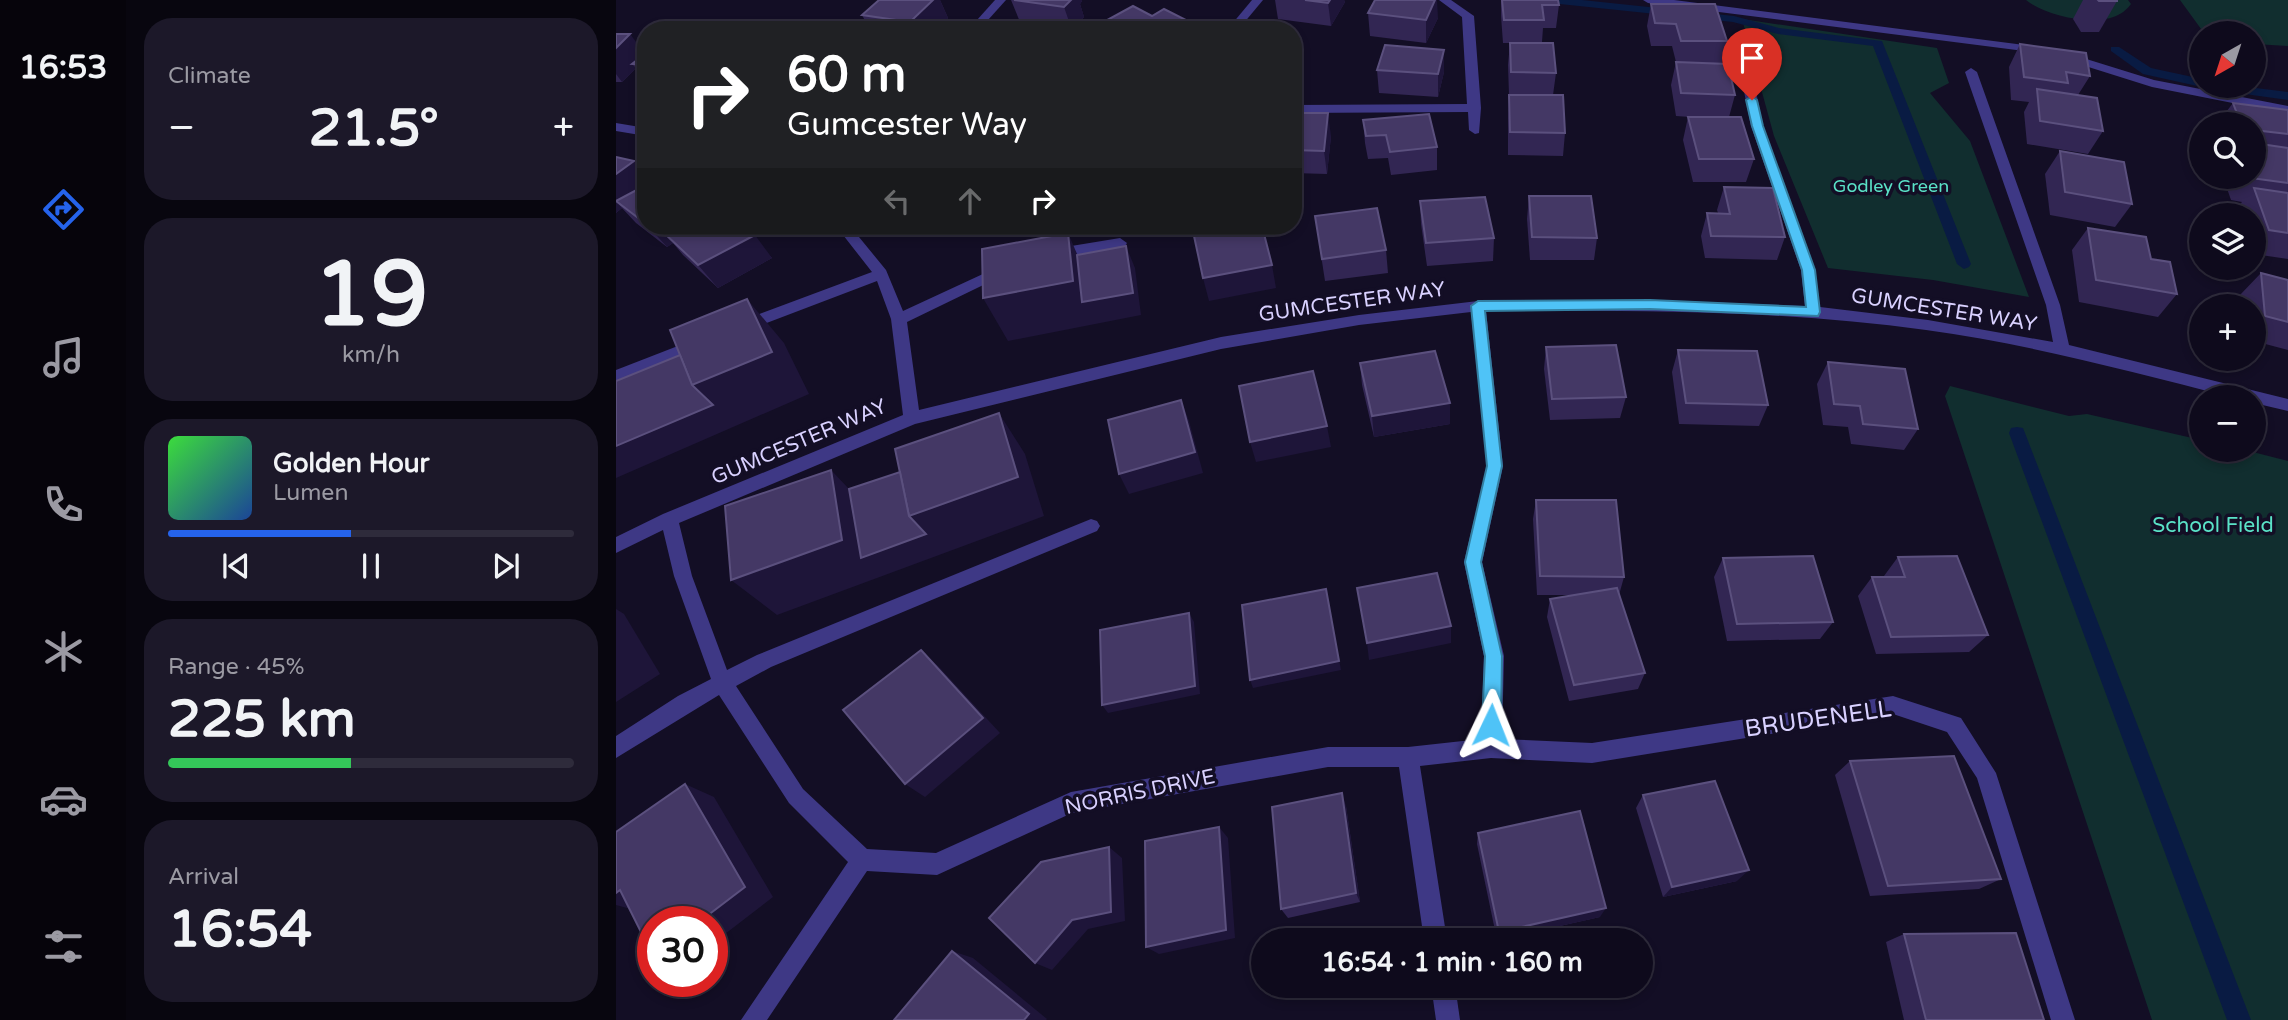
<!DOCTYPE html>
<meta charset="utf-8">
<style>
:root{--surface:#0e0a1c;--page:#1c1829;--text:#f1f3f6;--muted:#9b9aa3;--line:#2e2b3b;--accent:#2563eb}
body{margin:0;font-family:"Varela Round",sans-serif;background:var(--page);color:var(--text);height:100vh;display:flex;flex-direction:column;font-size:26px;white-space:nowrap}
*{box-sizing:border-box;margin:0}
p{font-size:23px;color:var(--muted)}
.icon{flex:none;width:38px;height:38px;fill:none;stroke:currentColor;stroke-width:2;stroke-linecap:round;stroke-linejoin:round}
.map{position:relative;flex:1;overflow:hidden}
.panel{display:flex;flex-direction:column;gap:18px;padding:18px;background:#08060f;width:490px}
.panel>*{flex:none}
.hud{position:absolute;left:21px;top:21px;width:665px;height:214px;border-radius:28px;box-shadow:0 4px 10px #0003,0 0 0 2px var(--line);background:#202124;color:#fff;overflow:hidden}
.needle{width:46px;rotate:219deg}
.tools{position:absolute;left:1573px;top:21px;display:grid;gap:14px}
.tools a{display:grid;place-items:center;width:77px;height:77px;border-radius:50%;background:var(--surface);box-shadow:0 4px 10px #0003,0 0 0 2px var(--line);font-size:35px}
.speed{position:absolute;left:21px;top:906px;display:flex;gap:14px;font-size:35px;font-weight:700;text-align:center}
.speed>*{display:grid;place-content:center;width:91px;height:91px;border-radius:50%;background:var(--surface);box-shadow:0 4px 10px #0003,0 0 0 2px var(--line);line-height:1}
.speed .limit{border:10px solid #d22;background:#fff;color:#111}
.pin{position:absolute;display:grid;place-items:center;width:60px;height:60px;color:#fff;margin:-72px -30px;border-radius:50% 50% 50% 0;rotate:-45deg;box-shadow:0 0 7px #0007}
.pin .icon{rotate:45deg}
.me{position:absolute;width:77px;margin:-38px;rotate:2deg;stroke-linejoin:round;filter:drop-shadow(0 0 5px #0008)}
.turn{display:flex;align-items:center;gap:24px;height:147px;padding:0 35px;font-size:32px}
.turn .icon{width:91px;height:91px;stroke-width:2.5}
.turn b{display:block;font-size:49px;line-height:60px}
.lanes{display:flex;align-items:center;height:66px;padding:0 35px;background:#0003;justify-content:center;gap:35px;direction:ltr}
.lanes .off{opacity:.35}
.big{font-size:52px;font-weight:800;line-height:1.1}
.panel .widget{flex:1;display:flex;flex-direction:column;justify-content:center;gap:10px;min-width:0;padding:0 24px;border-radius:28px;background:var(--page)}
.panel .dial{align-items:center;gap:0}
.dial b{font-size:91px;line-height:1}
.song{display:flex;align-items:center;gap:21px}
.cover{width:84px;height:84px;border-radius:10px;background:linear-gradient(135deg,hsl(120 70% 55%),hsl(220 70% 35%))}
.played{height:7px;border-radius:4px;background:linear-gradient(90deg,var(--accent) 45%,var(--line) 45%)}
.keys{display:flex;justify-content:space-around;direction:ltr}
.heat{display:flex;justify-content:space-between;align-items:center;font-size:38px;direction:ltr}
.charge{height:10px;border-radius:5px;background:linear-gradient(90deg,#34c759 45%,var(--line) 0)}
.trip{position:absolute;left:635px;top:928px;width:402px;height:70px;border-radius:35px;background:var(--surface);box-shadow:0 4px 10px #0003,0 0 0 2px var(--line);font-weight:800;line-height:70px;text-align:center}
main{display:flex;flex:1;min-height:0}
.tabs{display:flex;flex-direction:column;width:126px;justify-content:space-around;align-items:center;background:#06040b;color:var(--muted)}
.tabs .icon{width:49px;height:49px}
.tabs .selected{color:var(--accent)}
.tabs b{font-size:32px;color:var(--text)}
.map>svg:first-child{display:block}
</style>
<main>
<nav class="tabs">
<b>16:53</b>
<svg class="icon selected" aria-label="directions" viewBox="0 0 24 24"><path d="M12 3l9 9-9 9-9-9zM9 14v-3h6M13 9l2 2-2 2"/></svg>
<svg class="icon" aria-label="music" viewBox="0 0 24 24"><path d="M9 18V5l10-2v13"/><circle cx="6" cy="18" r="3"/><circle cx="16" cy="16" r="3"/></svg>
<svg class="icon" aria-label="phone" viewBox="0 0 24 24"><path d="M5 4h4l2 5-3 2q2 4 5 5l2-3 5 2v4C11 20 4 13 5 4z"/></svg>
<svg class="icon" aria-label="climate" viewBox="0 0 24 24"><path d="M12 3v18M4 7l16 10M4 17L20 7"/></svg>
<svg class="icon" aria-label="car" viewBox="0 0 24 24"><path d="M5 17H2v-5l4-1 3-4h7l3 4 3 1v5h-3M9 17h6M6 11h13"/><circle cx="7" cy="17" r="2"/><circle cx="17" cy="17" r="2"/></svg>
<svg class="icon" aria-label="filters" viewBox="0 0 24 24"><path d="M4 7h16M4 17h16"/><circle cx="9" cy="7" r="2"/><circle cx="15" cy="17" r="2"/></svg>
</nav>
<section class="panel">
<div class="widget"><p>Climate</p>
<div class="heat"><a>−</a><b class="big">21.5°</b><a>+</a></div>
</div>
<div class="widget dial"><b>19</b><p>km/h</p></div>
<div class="widget">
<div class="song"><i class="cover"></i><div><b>Golden Hour</b><p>Lumen</p></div></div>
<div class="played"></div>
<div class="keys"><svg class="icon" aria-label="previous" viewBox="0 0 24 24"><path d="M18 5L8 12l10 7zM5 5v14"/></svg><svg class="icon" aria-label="pause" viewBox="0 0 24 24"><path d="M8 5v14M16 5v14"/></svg><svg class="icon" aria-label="next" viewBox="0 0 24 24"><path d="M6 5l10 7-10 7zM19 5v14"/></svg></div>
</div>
<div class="widget"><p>Range · 45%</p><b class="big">225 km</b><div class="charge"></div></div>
<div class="widget"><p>Arrival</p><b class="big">16:54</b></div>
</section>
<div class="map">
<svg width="1672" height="1020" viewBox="0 0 1672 1020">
<rect width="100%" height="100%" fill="#130e25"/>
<g fill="#112e2f">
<path d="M1410,0H1512L1515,4C1512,8 1507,13 1502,15C1479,27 1429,16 1410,0Z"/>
<path d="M1564,0H1672V46L1638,44V33H1588Z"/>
<path d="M1126,19L1321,48L1333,83L1314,93L1354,141L1413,297L1317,280L1212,268L1158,136Z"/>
<path d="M1334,386L1453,416L1471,414L1585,440L1586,450H1629L1672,461V1020H1536L1329,396Z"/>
</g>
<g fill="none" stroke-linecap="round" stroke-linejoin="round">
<g fill="#091b43" fill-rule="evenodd">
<path d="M929,0H966L1118,16L1163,28L1266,41L1355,264L1353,267L1348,269L1341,264L1257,46L1162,34L1117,22L934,3Z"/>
<path d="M1495,47H1503L1535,68L1586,79V86H1589L1586,87L1527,74L1495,51Z"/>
<path d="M1594,86H1624L1672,92V100L1600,90Z"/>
<path d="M1401,427L1407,428L1409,433L1635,1020H1611L1393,433L1395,428Z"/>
</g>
<g fill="#3e3885" fill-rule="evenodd">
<path d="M379,0H390L363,30H352Z"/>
<path d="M636,0H647L622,30H611Z"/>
<path d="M823,0H835L858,16L865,108L863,133L859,134L853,130L852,112L677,113V105L851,104L846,17Z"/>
<path d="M1027,0H1058L1424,47L1430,50L1424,53L1032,3Z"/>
<path d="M1125,44L1131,47L1147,126L1199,270L1204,307L1312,320L1437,342L1430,305L1349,72L1355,68L1361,72L1444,305L1453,345L1672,399V411L1638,403V397H1616C1515,372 1414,344 1310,330C1164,310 1017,310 870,311L887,466L866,562L888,656L886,739L976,743L1277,696L1345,718L1380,773L1459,1020H1435L1361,778L1331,732L1277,714L976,763L875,758L804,766L831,940H808L783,767H712L456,813L321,875L251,871L151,1020H125L232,862L173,803L103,695L0,758V736L62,696L95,679L58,576L47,530L0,553V537L47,514L287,415L275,319L261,281L132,330H122L119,326L122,322L256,272L220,226H234L270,270L287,311L382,267L387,265L394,270L392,273L291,322L303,410L605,337L743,315L862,301L1034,300L1189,306L1185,270L1135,126L1119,47ZM855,312L871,466L848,562L868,656L865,739L792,747H712L455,792L320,853L251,849L187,789L120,686L155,667L481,531L484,526L481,521L475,519L141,655L111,670L76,576L63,523L299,424L605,349L743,325Z"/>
<path d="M1451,53L1538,80L1672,106V114L1536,87L1447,59L1445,57Z"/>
<path d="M0,123L30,128V136L0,131Z"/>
<path d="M504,238L511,243L509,246L437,259L430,254L437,249Z"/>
<path d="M85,337L93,343L90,347L0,382V370Z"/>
<path d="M815,985H839L844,1020H820Z"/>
</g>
</g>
<g fill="#322653">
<path d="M263,0H324L332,18L320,30H254L246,15Z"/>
<path d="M395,0L466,1L464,4L468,17L456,30L404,22Z"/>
<path d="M659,0H728L729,2L715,26L662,19Z"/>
<path d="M885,0H942L943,5L940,28H927L926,42L940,73L937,95L949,133L947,156L892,155V118L893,95L892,65L894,43H887L885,16Z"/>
<path d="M1467,0H1501V1L1483,32H1465L1457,19Z"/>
<path d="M1035,4L1111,41L1106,63L1119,95L1113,117L1138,159L1130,182H1077L1067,140L1072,117H1074L1060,116L1055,85L1060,62L1056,46H1035L1031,26Z"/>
<path d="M752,13L822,18L810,43L754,36Z"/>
<path d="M0,34L29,54L30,53V81L20,68L6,82H0Z"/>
<path d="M1404,44L1474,76L1462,95L1487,131L1472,154L1411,144L1408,112L1413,102L1395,100L1393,67Z"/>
<path d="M828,50V72L822,97L763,93L761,70Z"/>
<path d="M1617,103L1672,110V259L1638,254V215H1619L1618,211L1626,202L1615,200L1607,177H1638V124H1601Z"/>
<path d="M677,113L715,136L711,174L677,173Z"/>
<path d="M747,120L821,147V170L775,175L772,158L752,159L749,143Z"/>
<path d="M1444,151L1516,204L1499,227L1434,215L1429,174Z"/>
<path d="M0,157L18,161L30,175V226H127L156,258L102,288L67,255L57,243L51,247L20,223L6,208L0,213Z"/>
<path d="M1108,187L1169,237L1161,260L1089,258L1085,236L1091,213H1102L1101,210Z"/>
<path d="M913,196L981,238L978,260H914L911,219Z"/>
<path d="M804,201L878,238L877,261L811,266L805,224Z"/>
<path d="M699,216L770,250L772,273L709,281Z"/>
<path d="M1472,228L1535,259L1561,294L1542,317L1463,302L1456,250Z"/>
<path d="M1645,273L1672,280V350L1638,341V306H1624V295Z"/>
<path d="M930,347L1010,397L1004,418L934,420L928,369Z"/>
<path d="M1062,350L1152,405L1143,426L1063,424L1056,372Z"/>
<path d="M1212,362L1302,429L1288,450L1235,444L1232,427L1207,425L1201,384Z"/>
<path d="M744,363L834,424L758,437L746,385Z"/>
<path d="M920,500L1008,577L1003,595L1029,673L1022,689L953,701L931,617L934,599L960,595H921L917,519Z"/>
<path d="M1282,557L1372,635L1353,652L1260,654L1242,596L1256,577H1268V576Z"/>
<path d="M1107,558L1217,622L1204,639L1111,641L1098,577Z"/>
<path d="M1234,761L1385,879L1363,889L1254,896L1219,775Z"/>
<path d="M1027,795L1121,881L1047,897L1020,808Z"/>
<path d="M730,806L744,902L672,918L665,909Z"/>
<path d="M862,833L984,917L881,940L861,844Z"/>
<path d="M1288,934L1428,1020H1288L1270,942Z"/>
</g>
<g fill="#1e1539">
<path d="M317,0H324L332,18L320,30H298L294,22Z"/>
<path d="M448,0H466V1L464,4L468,17L456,30L448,7Z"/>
<path d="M714,0H728L729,2L715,26L712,3Z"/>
<path d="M819,0H821L822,18L810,43V20Z"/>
<path d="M570,20L572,30H552Z"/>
<path d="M14,34L30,55L16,64L20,68L6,82L0,74V48Z"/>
<path d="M828,50V72L822,97V74Z"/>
<path d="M712,113L715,136L711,174L708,151Z"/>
<path d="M18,161L30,175V190L0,201V174Z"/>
<path d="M0,201L6,208L0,213Z"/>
<path d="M32,226H89L47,232L57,243L51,247Z"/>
<path d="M337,226H349L340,230Z"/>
<path d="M452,233L471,277L510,246L519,268L525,315L392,341L367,298Z"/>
<path d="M139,235L156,258L102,288L82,265Z"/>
<path d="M656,265L660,288L593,301L587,278Z"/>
<path d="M131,299L168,343L193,394L0,478V446L76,385Z"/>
<path d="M565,400L573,421L587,473L513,494L503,474Z"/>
<path d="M834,403V424L758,437L756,416Z"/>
<path d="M383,413L409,454L428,516L161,615L115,580L215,470L252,509L293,516Z"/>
<path d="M711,426L715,447L640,462L634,442Z"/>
<path d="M710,589L725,670L637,688L634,680Z"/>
<path d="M0,609L8,614L44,674L0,702Z"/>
<path d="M573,613L578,622L584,694L492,713L486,705Z"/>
<path d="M835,626V643L753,660L751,643Z"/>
<path d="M305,650L323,667L384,733L309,797L289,784Z"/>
<path d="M69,784L98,797L157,897L96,944V922H83Z"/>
<path d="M726,793L730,806L744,902L740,893Z"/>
<path d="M603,827L612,838L619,938L543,954L530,947Z"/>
<path d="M493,847L506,858L509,921L472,929L436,970L419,963Z"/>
<path d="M1133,870L1121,881L1047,897L1056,887Z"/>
<path d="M4,890L22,911L0,905V893Z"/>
<path d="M990,908L984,917L881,940L883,932Z"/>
<path d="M336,951L357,958L431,1019L430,1020H408Z"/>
</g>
<g fill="#443865" stroke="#5b507e" stroke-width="2">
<path d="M263,0H317L294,22L246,15Z"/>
<path d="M398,0H455L448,7Z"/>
<path d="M689,0H714L712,3Z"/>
<path d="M759,0H819L810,20L752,13Z"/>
<path d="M886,0H942L943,5H926L928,20H888Z"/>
<path d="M1482,0H1501V1H1483Z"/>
<path d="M1035,4H1099L1111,41H1065L1060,24L1039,23Z"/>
<path d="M517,6L536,16L548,9L570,20L552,30H491L482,25Z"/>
<path d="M0,34H14L0,48Z"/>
<path d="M894,43H937L940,73L895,72Z"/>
<path d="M1404,44L1470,53L1474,76L1450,72L1452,83L1408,77Z"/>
<path d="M769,45L828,50L822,74L761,70Z"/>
<path d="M30,53V65L16,64Z"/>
<path d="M1060,62L1112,64L1119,95L1065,93Z"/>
<path d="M1421,89L1481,98L1487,131L1424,121Z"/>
<path d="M893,95H947L949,133L894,132Z"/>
<path d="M1617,103L1672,110V134L1638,130V124H1625Z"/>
<path d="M677,113H712L708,151L677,150Z"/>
<path d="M813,114L821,147L774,152L770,135L750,136L747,120Z"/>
<path d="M1072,117H1125L1138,159H1083Z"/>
<path d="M1638,143L1672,148V183L1635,178L1638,177Z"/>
<path d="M1444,151L1508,162L1516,204L1449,192Z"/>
<path d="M0,157L18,161L0,174Z"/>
<path d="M30,185V224L0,201Z"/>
<path d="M1108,187L1157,188L1169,237L1095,236L1091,213L1114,214Z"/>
<path d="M1638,188L1672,193V233L1653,230Z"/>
<path d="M913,196H975L981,238L916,237Z"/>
<path d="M869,197L878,238L810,243L804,201Z"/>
<path d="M761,208L770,250L706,259L699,216Z"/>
<path d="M60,226H127L139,235L82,265L47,232Z"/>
<path d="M636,226H646L656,265L587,278L578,236Z"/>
<path d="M1472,228L1530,237L1535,259L1554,262L1561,294L1480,280Z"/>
<path d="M452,233L457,281L367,298L366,249Z"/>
<path d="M510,246L517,293L466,302L461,255Z"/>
<path d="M1645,273L1672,280V322L1649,316Z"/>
<path d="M131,299L156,352L76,385L54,330Z"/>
<path d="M1000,345L1010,397L936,399L930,347Z"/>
<path d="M1062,350L1141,351L1152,405L1070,403Z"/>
<path d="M819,351L834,403L756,416L744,363Z"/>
<path d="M64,355L76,385L97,405L0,446V381Z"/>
<path d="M1212,362L1289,369L1302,429L1247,424L1244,406L1218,404Z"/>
<path d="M697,371L711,426L634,442L623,386Z"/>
<path d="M565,400L579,452L503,474L492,420Z"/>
<path d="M383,413L402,477L293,516L279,449Z"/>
<path d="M215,470L226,540L115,580L109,506Z"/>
<path d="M284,472L293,516L310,534L245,558L233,489Z"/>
<path d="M920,500H1000L1008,577L924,576Z"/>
<path d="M1197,556L1217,622L1121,624L1107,558Z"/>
<path d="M1341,556L1372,635L1275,637L1256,577H1289L1282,557Z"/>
<path d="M821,573L835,626L751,643L741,588Z"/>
<path d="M1001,588L1029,673L958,685L934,599Z"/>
<path d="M710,589L723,661L634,680L626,605Z"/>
<path d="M573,613L579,686L486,705L484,630Z"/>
<path d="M305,650L367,718L289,784L227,710Z"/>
<path d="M1338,756L1385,879L1272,886L1234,761Z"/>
<path d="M1099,781L1133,870L1056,887L1027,795Z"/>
<path d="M69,784L129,887L83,922H37V956L4,890L0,893V832Z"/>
<path d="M726,793L740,893L665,909L656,807Z"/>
<path d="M964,811L990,908L883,932L862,833Z"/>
<path d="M603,827L610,930L530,947L529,841Z"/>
<path d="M493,847L495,912L456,920L419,963L373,918L425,862Z"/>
<path d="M1400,933L1428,1020H1310L1288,934Z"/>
<path d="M336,951L413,1014L408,1020H278Z"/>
</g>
<path fill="#4fc3f7" stroke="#337fa1" stroke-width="2" d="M1136,96L1141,100L1147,126L1199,270L1204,312L1202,316L1034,309L869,311L886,466L865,562L886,656L885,725L882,732L875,734L869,732L866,725L869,656L849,562L871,466L855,306L862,301L1034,300L1190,307L1186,270L1136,126L1130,100Z"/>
<g text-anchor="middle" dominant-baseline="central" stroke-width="7" stroke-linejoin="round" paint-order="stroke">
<g font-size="18" fill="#5ae2c7" stroke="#130e25">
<text x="1275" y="186">Godley Green</text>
</g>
<g font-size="21" fill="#d9d1ff" stroke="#130e25">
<text transform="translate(736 302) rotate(-8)">GUMCESTER WAY</text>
<text transform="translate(1328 310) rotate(9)">GUMCESTER WAY</text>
<text transform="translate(183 442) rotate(-23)">GUMCESTER WAY</text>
<text transform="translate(524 792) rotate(-12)">NORRIS DRIVE</text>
</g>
<g font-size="21" fill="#5ae2c7" stroke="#130e25">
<text x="1597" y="525">School Field</text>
</g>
<g font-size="24" fill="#d9d1ff" stroke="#130e25">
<text transform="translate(1202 719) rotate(-8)">BRUDENELL</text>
</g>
</g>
</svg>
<div class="tools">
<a><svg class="needle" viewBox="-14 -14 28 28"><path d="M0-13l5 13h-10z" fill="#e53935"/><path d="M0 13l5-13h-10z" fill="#9b9aa3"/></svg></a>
<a><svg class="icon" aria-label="search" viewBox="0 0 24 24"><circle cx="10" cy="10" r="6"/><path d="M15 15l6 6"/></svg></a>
<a><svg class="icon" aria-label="layers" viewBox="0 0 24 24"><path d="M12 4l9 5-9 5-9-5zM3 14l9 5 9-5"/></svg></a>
<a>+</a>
<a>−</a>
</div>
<div class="speed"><div class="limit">30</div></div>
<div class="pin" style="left:1136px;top:100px;background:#d93025"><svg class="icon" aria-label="arrive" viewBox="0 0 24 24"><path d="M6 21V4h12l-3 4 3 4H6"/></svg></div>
<svg class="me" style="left:875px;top:725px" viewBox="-20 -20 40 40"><path d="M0-17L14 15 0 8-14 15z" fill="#4fc3f7" stroke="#fff" stroke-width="4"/></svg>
<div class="trip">16:54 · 1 min · 160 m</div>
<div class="hud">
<div class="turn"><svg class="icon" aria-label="right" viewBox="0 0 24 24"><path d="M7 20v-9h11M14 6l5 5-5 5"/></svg><div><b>60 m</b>Gumcester Way</div></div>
<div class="lanes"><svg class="icon off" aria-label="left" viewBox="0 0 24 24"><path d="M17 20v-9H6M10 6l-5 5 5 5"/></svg><svg class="icon off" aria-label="ahead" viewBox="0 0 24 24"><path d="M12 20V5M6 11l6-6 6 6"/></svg><svg class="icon" aria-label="right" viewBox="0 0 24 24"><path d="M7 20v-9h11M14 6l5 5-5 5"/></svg></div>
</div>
</div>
</main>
